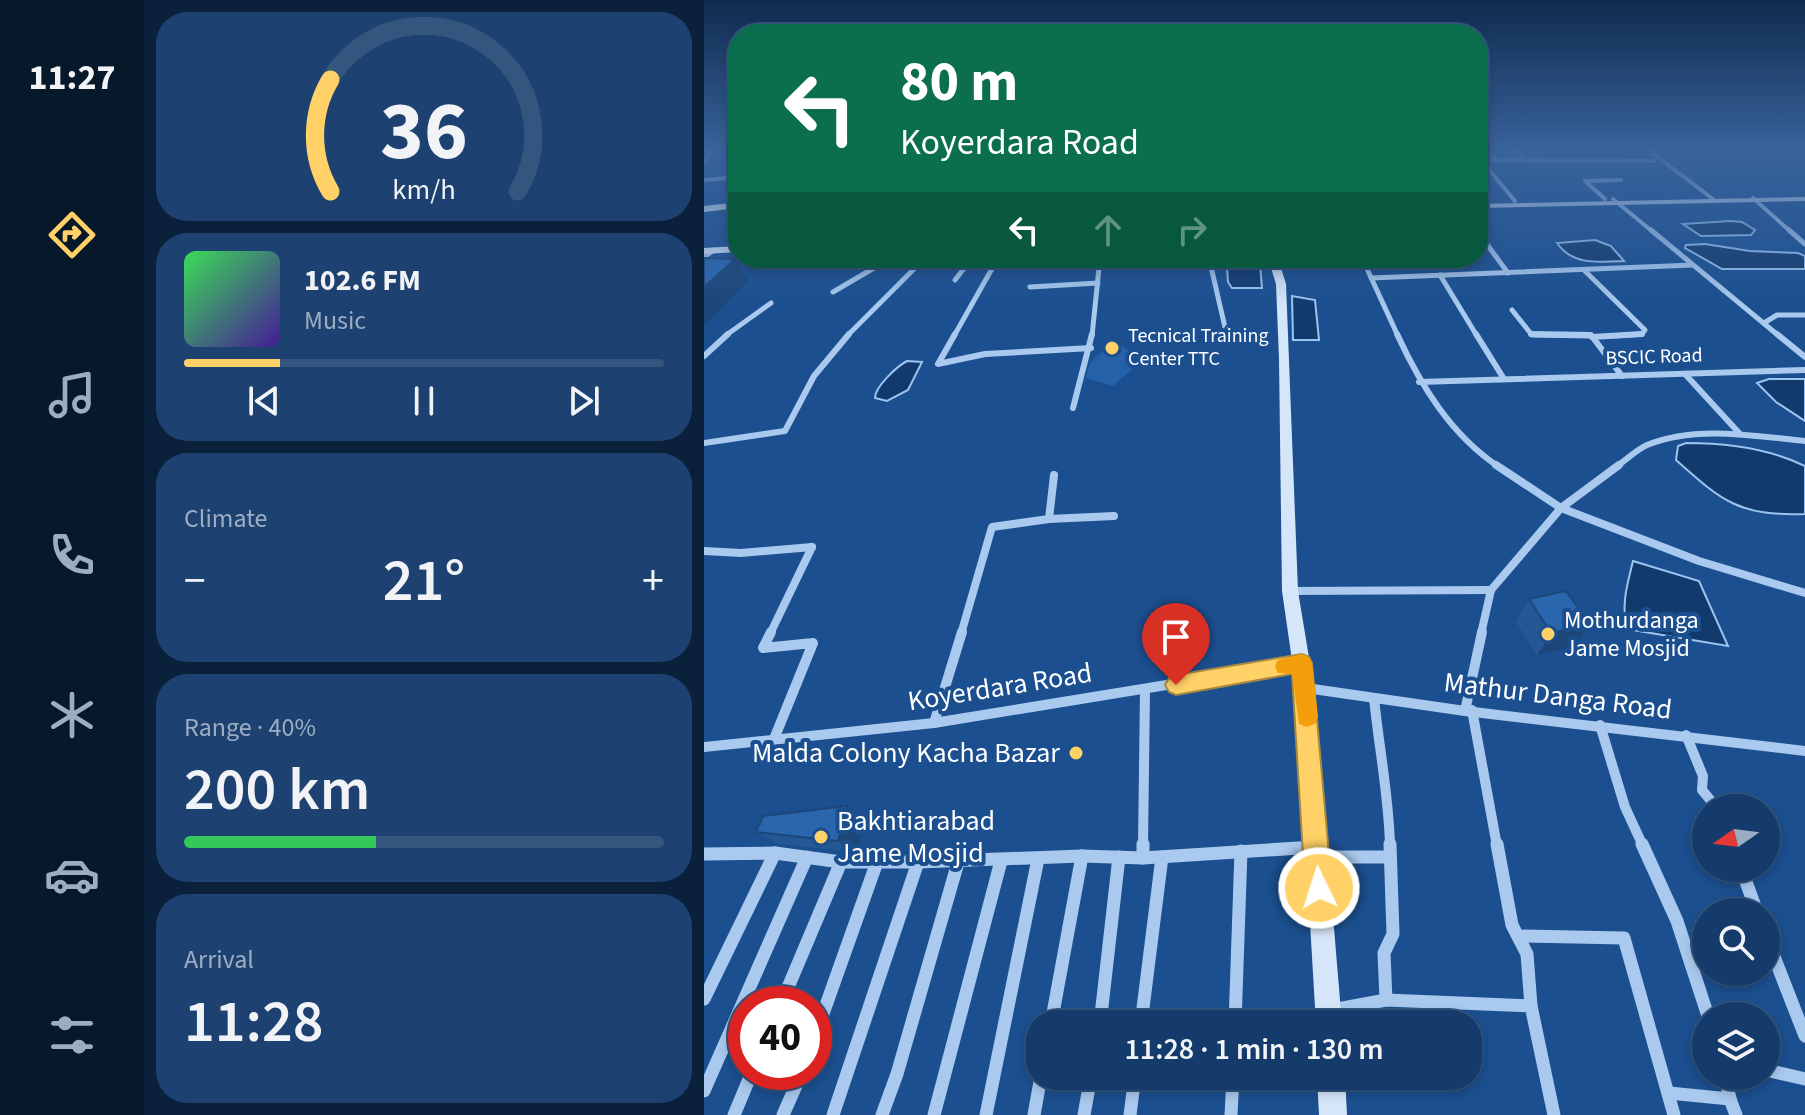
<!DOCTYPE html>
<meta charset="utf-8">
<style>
:root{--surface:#143b6b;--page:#1d4271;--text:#f1f3f6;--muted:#9dadc1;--line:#33557e;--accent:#ffd166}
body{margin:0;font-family:"Source Sans 3",sans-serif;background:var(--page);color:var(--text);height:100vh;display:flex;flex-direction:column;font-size:30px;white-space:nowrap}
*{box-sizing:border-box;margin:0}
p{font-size:26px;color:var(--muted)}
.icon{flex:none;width:44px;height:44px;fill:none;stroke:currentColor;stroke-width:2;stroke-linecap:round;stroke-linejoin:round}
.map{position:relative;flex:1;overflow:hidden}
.details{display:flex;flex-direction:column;gap:12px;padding:12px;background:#0b203b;width:560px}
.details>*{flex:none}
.top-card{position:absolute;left:24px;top:24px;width:760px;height:244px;border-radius:32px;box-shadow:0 4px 12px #0003,0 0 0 2px var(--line);background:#0b6e4f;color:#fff;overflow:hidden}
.needle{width:52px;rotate:256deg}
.controls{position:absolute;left:988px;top:794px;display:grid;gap:16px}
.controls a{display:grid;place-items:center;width:88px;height:88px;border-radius:50%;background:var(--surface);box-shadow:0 4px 12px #0003,0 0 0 2px var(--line);font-size:40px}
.speed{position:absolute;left:24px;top:986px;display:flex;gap:16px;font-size:40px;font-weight:700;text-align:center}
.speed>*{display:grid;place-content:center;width:104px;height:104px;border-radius:50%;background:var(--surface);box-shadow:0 4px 12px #0003,0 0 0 2px var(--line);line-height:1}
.speed .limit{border:12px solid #d22;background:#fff;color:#111}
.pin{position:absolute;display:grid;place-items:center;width:68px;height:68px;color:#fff;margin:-82px -34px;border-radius:50% 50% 50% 0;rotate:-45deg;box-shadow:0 0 8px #0007}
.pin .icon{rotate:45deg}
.me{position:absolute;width:88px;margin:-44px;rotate:356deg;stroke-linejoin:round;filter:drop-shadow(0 0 6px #0008)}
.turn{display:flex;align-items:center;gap:28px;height:168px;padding:0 40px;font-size:36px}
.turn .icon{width:104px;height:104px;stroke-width:2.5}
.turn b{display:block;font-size:56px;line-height:68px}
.lanes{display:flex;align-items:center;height:76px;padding:0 40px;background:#0003;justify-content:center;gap:40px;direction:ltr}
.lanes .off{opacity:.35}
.big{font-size:60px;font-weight:600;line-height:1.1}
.details .tile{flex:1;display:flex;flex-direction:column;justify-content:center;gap:12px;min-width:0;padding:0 28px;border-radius:32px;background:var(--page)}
.details .dial{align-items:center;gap:0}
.dial svg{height:208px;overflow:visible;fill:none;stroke:var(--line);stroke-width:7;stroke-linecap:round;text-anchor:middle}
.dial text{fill:var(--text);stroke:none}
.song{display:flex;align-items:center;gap:24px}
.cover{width:96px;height:96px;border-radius:12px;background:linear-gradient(135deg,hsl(130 70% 55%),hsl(260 70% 35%))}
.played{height:8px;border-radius:4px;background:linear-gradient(90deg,var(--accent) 20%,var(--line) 20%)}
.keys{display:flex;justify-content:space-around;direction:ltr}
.heat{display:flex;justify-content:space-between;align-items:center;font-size:44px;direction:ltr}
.charge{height:12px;border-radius:6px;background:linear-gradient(90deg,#34c759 40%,var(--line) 0)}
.trip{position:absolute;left:322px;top:1010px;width:456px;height:80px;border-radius:32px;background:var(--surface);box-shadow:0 4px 12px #0003,0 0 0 2px var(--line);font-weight:600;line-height:80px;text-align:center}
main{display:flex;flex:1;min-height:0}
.tab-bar{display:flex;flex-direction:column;width:144px;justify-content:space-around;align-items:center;background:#08182b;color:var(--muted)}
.tab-bar .icon{width:56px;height:56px}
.tab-bar .current{color:var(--accent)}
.tab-bar b{font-size:36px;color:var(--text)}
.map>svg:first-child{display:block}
</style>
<main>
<nav class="tab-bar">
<b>11:27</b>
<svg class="icon current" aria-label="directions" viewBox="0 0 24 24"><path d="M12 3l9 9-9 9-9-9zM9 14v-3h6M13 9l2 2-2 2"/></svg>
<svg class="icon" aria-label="music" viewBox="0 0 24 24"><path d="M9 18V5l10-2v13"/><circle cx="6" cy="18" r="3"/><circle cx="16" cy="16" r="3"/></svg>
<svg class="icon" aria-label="phone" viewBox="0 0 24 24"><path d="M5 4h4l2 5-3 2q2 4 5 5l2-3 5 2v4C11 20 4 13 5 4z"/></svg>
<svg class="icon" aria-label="climate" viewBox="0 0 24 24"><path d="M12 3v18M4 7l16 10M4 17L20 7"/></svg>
<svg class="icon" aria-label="car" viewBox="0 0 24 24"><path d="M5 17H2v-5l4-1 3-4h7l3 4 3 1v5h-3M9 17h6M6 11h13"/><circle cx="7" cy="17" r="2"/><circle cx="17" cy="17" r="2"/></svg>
<svg class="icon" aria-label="filters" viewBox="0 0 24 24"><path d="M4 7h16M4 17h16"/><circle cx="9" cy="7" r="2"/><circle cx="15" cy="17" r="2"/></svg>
</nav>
<section class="details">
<div class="tile dial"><svg viewBox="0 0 100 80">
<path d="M14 69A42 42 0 1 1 86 69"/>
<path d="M14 69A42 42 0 0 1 14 26" stroke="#ffd166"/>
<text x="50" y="56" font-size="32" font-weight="700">36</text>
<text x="50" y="72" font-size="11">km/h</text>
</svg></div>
<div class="tile">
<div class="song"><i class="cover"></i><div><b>102.6 FM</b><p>Music</p></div></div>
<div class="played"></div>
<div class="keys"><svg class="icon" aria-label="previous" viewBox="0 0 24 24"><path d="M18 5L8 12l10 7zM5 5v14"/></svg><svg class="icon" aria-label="pause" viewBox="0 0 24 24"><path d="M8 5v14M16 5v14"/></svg><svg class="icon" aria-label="next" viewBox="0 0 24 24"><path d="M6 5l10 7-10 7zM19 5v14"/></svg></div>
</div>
<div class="tile"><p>Climate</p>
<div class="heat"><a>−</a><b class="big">21°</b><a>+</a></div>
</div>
<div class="tile"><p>Range · 40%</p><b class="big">200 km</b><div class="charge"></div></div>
<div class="tile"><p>Arrival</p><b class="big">11:28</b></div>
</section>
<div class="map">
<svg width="1101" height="1115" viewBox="0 0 1101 1115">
<rect width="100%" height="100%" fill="#1b4f8f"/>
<path fill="#2461a8" d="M413,344L427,351L432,366L409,386L382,378C385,357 395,353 413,344Z"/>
<g fill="#123a6d" stroke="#9cc4f0" stroke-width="2">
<path d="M1026,221L1038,222L1051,230L1047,235L997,236L979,224Z"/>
<path d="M891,240L907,246L920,261C895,262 869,266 853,243Z"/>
<path d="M1001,244L1046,251L1094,253L1101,256V269H1018L981,248L982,245Z"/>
<path d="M556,264L558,288H528L524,282L523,267Z"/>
<path d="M588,296L611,300L615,340H589Z"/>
<path d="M203,361L218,362L204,390L183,401L171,398C171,387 192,367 203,361Z"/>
<path d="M1065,379H1101V421L1072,402L1053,383Z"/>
<path d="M982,443C1023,443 1064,448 1101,466V514C1035,516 1019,502 972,460L974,446Z"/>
<path d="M929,561L995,581L1024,646L923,629C917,605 923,585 929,561Z"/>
</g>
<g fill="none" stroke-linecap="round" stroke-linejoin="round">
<path stroke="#9cc4f0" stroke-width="2" d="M567,258L580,264"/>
<g stroke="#a9c9ee" stroke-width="4">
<path d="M784,149L793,160"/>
<path d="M811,149L821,160"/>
<path d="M943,149L1009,199"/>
<path d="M777,160L951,161"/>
<path d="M777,160L811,201"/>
<path d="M0,161L10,149"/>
<path d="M0,180L34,177"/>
<path d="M1049,198L1087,232"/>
<path d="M901,199L881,181L917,180"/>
<path d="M909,199L949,232"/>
</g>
<g stroke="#a9c9ee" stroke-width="5">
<path d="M947,230L1075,336"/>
<path d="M1085,230L1101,244"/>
<path d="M774,232L804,273"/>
<path d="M0,257L10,250"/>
<path d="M505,258L523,336"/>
<path d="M658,258L694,336"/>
<path d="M599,262L660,261"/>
<path d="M880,270L941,330L938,334L911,336"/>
<path d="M736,275L773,336"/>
<path d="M667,278L989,265"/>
<path d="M251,280L268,258"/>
<path d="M326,287L394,283"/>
<path d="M129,292L187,258"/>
<path d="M808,310L828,335L887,336"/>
<path d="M1060,323L1073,315H1101"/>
<path d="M21,336L67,303"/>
<path d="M143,336L221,258"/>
<path d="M250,336L294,258"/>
<path d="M388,336L396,258"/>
</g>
<g stroke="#a9c9ee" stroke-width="6">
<path d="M251,334L234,364L281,354L387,348"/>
<path d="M522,334L524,341"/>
<path d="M693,334C717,386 747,435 795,467"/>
<path d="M772,334L800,379"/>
<path d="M827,334L887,335L918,376"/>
<path d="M1073,334L1101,357"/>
<path d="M888,337L938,334"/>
<path d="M0,356L24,334"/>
<path d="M981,374L1036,434"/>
<path d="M715,382L1101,370"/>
<path d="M369,408L388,334"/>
<path d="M0,443L81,431L110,376L145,334"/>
<path d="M912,467C922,460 932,450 943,445C992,425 1050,436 1101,441"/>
</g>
<g stroke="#a9c9ee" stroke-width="8">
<path d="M792,465L857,508L995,561L1101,593"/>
<path d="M345,519L350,475"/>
<path d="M0,551L37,553L108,547"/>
<path d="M586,591L787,590"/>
<path d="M66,634L108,547"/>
<path d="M257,634L288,527L345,519L410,516"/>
<path d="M777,634L787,590L857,508L915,465"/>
</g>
<g stroke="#a9c9ee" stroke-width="10">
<path d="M67,632L59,648L109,643L70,739"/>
<path d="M602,688L761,711L1101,751"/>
<path d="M670,698C675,748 685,797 686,846"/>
<path d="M768,710L793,846"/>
<path d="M761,711L778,632"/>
<path d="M230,723L258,632"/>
<path d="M896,725L921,807L939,846"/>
<path d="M982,735L999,776L998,790L1013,808"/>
<path d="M0,747L230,723L597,663"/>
<path d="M439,846L441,690"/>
</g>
<g stroke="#a9c9ee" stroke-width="13">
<path d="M793,844L808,925L823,954L827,1006"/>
<path d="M938,844L973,921L1004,1016"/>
<path d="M0,854L71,853L137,862H214L378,856L439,858L611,847"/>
<path d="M614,857H685"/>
<path d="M439,858V844"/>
<path d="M1037,868L1053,912"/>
<path d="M820,936L920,938L970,1115"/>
<path d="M1062,936L1101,1036"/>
<path d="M0,999L71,853"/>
<path d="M682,1000L680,953L689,934L686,844"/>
<path d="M77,1004L137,862"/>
<path d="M628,1010L682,1000L827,1006L850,1115"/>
<path d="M347,1024L378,856"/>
<path d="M396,1024L415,857"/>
<path d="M437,1024L458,857"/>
<path d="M531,1024L537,851"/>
<path d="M110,1039L173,862"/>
<path d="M1062,1070L1101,1079"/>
<path d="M0,1091L103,857"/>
<path d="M965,1093L1026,1099L1021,1076"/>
<path d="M1026,1099L1032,1115"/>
<path d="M30,1115L48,1072"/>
<path d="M79,1115L98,1072"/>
<path d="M129,1115L214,862"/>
<path d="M178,1115L193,1074L255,859"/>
<path d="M230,1115L297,861"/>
<path d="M282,1115L334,859"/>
<path d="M330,1115L337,1076"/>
<path d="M380,1115L387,1076"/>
<path d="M426,1115L431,1076"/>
<path d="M527,1115L529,1076"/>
</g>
<g fill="#d6e6fa" fill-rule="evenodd">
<path d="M1101,197V201L774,208V204Z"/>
<path d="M34,246V252L0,254V248Z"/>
<path d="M564,258H574L582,284L594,591L610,688L638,1024H612L592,688L578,591L575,359L572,284Z"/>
<path d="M613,1076H641L643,1115H615Z"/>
</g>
<path fill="#f0f6ff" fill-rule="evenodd" d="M34,202V208L0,212V206Z"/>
</g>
<g fill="#245895">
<path d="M34,181V219H31L19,200Z"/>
<path d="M825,599L886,625L869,647L833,655L812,622Z"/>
<path d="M143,806L161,819L153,852L75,844L52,832Z"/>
</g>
<g fill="#1d4779">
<path d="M31,259L44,281L0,326V287Z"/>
<path d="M886,625L869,647L833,655L847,633Z"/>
<path d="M143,806L161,819L153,852L134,841Z"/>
</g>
<g fill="#2a66ad" stroke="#1d4779" stroke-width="2">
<path d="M34,181V200H19Z"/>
<path d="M0,258L31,259L0,287Z"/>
<path d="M862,591L886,625L847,633L825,599Z"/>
<path d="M143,806L134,841L52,832L59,816Z"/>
</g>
<linearGradient id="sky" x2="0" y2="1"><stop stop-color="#0f2b4f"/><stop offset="0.49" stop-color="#39639b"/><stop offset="1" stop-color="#39639b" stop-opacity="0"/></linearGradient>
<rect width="1101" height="306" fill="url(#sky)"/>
<path fill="#ffd166" stroke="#a68842" stroke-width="2" d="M598,654L605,657L608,663L628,888L624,897L615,901L605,897L601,888L588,674L472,695L465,692L461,685L465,678L472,675Z"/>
<path fill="#f59e0b" d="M598,654L605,657L608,663L614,717L611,724L603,727L595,724L588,674L574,673L571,666L574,660Z"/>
<g fill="#ffd166" stroke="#1b4f8f" stroke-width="3">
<circle cx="408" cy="348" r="8"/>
<circle cx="844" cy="634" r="8"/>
<circle cx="372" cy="753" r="8"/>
<circle cx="117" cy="837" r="8"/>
</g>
<g text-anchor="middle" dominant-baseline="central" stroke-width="8" stroke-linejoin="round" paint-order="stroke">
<g font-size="20" fill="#fff" stroke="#1b4f8f" text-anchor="start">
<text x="424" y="336">Tecnical Training<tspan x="424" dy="23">Center TTC</tspan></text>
</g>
<g font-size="20" fill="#fff" stroke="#1b4f8f">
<text transform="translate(950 357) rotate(-2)">BSCIC Road</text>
</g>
<g font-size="24" fill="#fff" stroke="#1b4f8f" text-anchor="start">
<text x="860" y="620">Mothurdanga<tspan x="860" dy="28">Jame Mosjid</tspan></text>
</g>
<g font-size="28" fill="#fff" stroke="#1b4f8f">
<text transform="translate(296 687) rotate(-9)">Koyerdara Road</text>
<text transform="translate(854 696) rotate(7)">Mathur Danga Road</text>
</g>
<g font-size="28" fill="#fff" stroke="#1b4f8f" text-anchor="end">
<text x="356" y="753">Malda Colony Kacha Bazar</text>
<text x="133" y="821" text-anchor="start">Bakhtiarabad<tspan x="133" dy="32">Jame Mosjid</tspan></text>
</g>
</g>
</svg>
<div class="controls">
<a><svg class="needle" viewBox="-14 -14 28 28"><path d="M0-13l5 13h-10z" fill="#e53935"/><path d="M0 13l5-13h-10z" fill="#9dadc1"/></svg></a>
<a><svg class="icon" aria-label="search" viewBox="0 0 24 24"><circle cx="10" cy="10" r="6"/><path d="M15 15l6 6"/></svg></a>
<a><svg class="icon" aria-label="layers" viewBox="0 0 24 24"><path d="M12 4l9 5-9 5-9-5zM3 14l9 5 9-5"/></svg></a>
</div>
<div class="speed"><div class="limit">40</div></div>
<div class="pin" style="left:472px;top:685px;background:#d93025"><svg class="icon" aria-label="arrive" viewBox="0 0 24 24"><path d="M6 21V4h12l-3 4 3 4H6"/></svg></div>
<svg class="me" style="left:615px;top:888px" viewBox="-20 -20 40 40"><circle r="17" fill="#ffd166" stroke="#fff" stroke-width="3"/><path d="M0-11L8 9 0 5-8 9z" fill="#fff"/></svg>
<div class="trip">11:28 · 1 min · 130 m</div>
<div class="top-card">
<div class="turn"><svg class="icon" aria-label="left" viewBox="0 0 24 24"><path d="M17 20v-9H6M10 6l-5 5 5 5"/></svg><div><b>80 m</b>Koyerdara Road</div></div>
<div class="lanes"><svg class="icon" aria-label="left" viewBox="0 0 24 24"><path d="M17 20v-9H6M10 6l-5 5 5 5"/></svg><svg class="icon off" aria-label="ahead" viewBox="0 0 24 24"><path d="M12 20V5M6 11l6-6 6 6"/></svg><svg class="icon off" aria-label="right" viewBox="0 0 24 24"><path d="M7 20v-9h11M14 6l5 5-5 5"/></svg></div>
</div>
</div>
</main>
